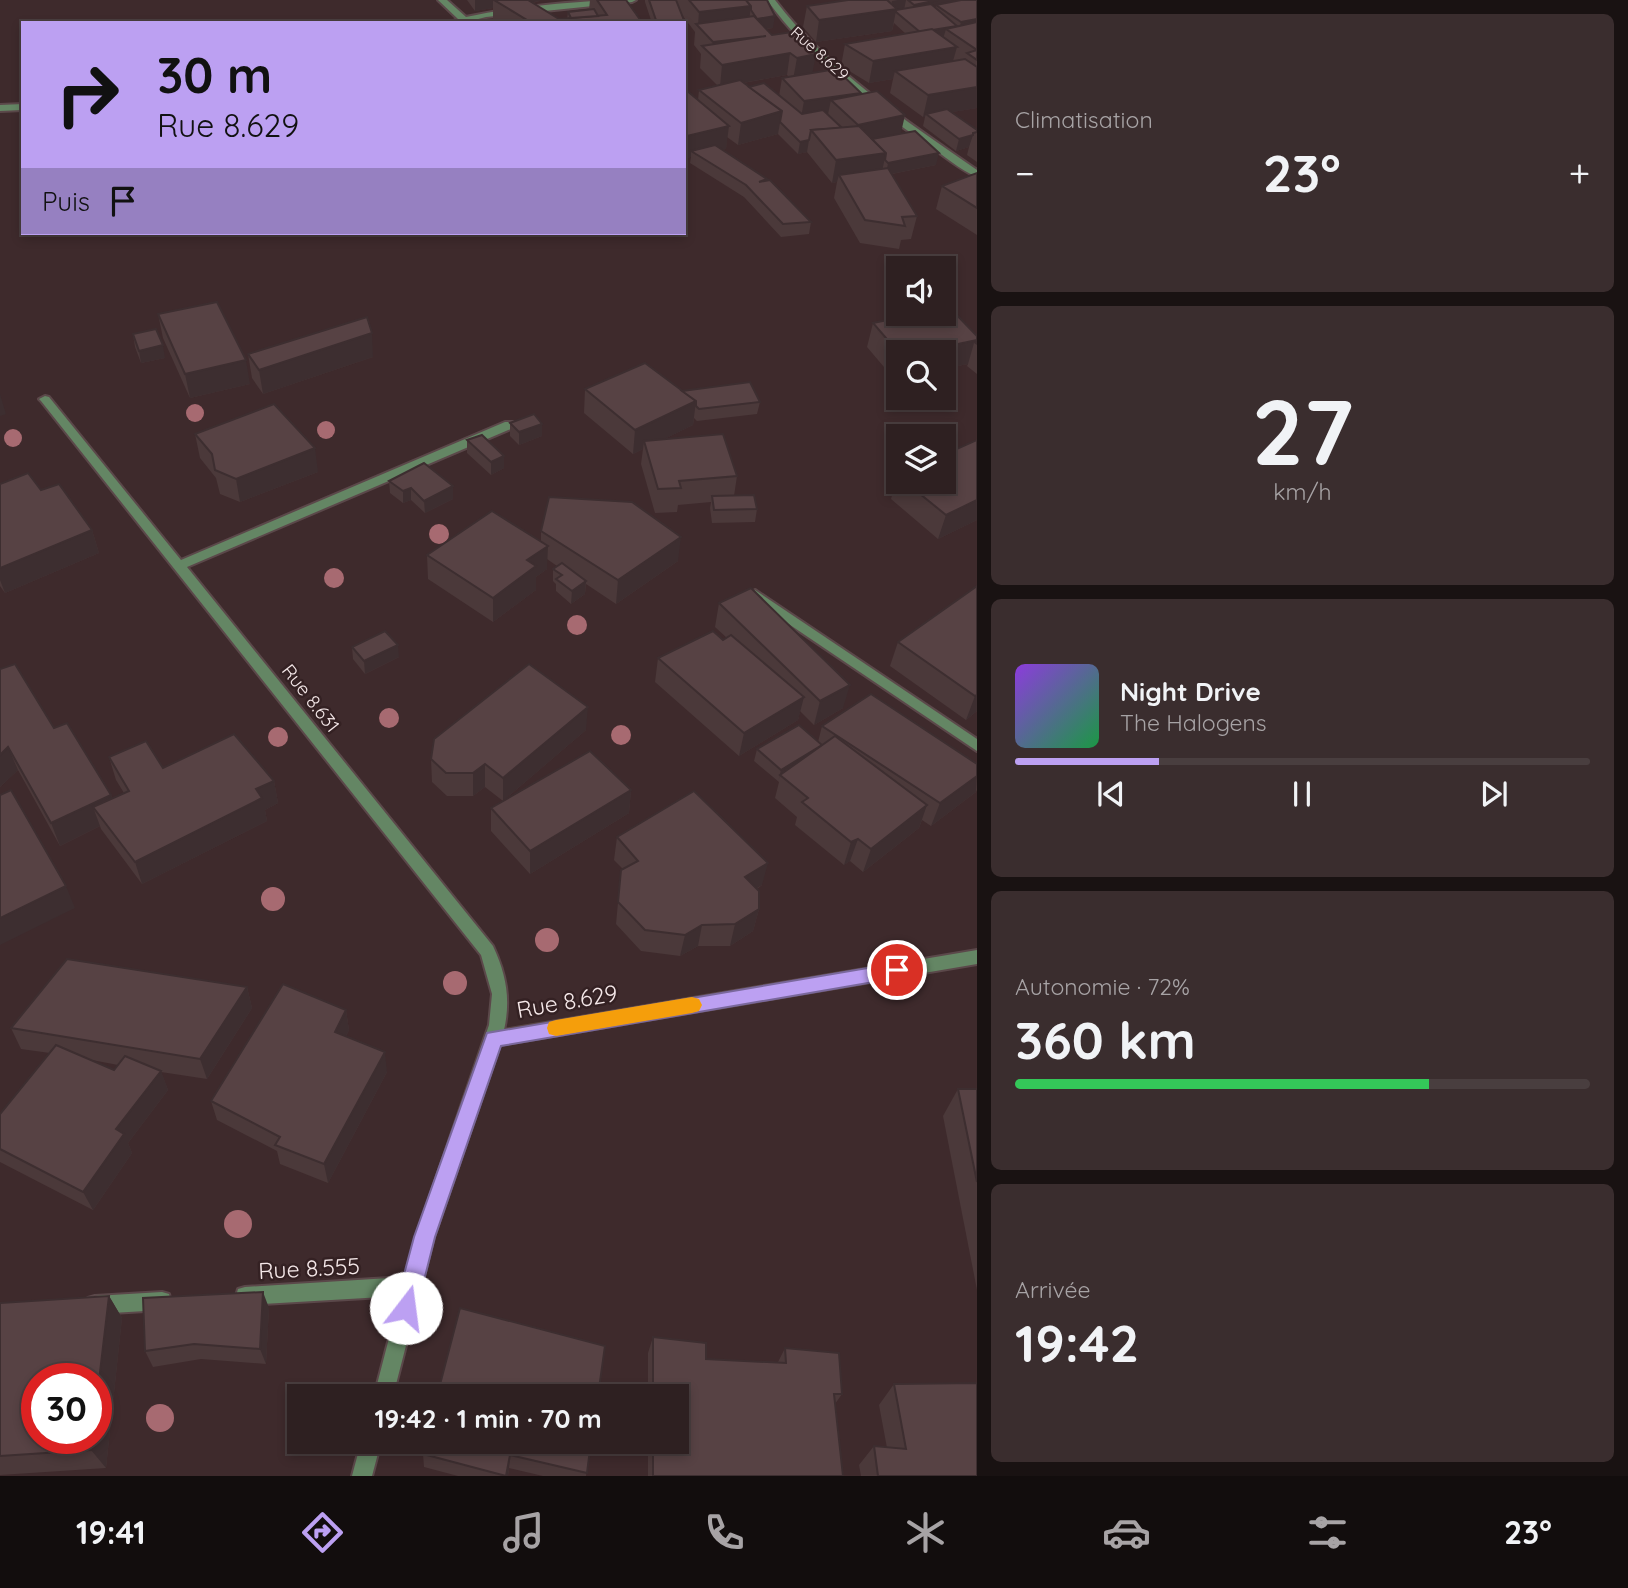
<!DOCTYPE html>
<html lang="fr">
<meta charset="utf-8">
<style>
:root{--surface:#2e2021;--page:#3a2d2e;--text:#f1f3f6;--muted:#a7a3a5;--line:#493e3f;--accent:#bca0f2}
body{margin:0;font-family:Quicksand,sans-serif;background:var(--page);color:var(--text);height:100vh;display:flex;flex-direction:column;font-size:26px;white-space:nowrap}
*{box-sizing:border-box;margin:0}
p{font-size:23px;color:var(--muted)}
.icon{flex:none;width:38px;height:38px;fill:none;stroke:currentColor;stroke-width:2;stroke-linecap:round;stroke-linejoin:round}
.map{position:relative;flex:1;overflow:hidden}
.side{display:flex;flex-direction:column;gap:14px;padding:14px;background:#191212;width:651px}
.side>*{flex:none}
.banner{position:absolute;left:21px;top:21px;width:665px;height:214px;border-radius:0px;box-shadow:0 4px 10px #0003,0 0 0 2px var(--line);background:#bca0f2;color:#111;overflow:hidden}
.fabs{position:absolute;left:886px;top:256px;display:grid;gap:14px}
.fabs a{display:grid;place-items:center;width:70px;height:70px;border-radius:0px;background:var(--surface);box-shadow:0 4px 10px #0003,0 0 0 2px var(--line);font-size:35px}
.speed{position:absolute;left:21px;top:1363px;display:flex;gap:14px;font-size:35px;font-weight:700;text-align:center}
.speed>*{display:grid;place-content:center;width:91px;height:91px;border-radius:50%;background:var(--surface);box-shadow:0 4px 10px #0003,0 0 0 2px var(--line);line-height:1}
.speed .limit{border:10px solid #d22;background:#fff;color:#111}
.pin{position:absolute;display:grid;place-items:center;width:60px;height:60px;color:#fff;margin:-30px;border:4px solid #fff;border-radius:50%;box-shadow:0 2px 7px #0007}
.me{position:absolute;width:77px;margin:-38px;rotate:15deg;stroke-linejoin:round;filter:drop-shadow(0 0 5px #0008)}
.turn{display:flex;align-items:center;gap:24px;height:147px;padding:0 21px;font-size:32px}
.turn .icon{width:91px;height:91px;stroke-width:2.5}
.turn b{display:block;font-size:49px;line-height:60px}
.then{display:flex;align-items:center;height:66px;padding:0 21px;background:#0003;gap:14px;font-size:26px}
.big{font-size:52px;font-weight:700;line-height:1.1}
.side .widget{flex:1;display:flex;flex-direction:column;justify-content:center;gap:10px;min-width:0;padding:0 24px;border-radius:10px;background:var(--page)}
.side .dial{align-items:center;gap:0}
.dial b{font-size:91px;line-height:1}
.song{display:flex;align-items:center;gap:21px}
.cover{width:84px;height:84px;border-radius:10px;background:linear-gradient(135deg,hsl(270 70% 55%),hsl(140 70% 35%))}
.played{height:7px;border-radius:4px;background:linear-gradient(90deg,var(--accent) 25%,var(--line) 25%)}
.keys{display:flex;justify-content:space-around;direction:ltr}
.heat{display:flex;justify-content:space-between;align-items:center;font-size:38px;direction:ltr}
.charge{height:10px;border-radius:5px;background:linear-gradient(90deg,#34c759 72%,var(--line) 0)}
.trip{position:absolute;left:287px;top:1384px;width:402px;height:70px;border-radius:0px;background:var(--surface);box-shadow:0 4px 10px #0003,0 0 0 2px var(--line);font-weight:700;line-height:70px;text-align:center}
.dock{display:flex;height:112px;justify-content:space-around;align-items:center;background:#120d0d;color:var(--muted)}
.dock .icon{width:49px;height:49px}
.dock .current{color:var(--accent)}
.dock b{font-size:32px;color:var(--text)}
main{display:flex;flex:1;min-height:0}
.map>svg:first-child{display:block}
</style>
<main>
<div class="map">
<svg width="977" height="1476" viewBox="0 0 977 1476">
<rect width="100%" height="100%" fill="#3e2a2c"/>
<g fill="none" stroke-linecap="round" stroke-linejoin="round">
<g stroke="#5b484a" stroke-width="4">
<g id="minor">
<path d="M438,0H447L466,17C516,6 585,0 636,0L632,2L486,17L463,23H448L458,19Z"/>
<path d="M767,0H775C830,72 904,119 977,170V177C960,170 943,155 927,144C867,103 811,60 767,0Z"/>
<path d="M23,104V110L0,111V105Z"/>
<path d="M45,396L49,397L181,560L505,422H513V428L187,567L493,946C506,974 511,999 504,1030L977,950V964L500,1045L434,1237L393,1396H374L400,1296L245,1305L238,1303L236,1296L238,1289L245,1287L405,1277L416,1237L489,1025L492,994L481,955L41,401L39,399Z"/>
<path d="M755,590L977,739V751L750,598L749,595Z"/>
<path d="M162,1292L169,1294L171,1301L169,1308L162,1310L95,1314L88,1312L86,1305L88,1298L95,1296Z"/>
<path d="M361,1442H381L372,1476H352Z"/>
</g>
</g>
<use href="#minor" fill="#648664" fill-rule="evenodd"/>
</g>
<g fill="#a76a71">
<circle cx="195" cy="413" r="9"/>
<circle cx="326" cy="430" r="9"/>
<circle cx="13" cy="438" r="9"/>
<circle cx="439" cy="534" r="10"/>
<circle cx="334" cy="578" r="10"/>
<circle cx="577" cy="625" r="10"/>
<circle cx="389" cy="718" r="10"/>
<circle cx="621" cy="735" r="10"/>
<circle cx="278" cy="737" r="10"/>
<circle cx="273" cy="899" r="12"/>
<circle cx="547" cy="940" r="12"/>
<circle cx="455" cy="983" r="12"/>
<circle cx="238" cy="1224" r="14"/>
<circle cx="160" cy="1418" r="14"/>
</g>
<g fill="#4b393a" fill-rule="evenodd">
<path d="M467,0H540V1L532,3L559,19H567L568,12L589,10L590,0H626L641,21V23H496L493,21V8L475,11Z"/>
<path d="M645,0H767L773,28L766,29L813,73L861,93V94L900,134L936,165L892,174L917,216L911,239L901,240L899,249L860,243L834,198L837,182L832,183L807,152L798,154L778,134L738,145L727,137L726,149L721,150L767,179V181L811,222L809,234L781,237L744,197L690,163L691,157L684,158V90L698,100L699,90L718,86L700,68L701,54L694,45L695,32L682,15L687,28L686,39H684V23H652L645,2ZM787,75L789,77L782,78L779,96L749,87L743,83Z"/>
<path d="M848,0H955V1H957L956,0H977V108L952,112L977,130V162L967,155L969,147L956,151L923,126L925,117H923L890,93L893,79L869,83L841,66L845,44L906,34L894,23L892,31L816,42L803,27L807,6Z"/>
<path d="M977,173V235L936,209L942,186Z"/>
<path d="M158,314L250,384L190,398L163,338Z"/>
<path d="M873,323L977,336V374L967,366L968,364L943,369V352H898V379L895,380L867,347Z"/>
<path d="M133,334L165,358L141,363L135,347Z"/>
<path d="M248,354L373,357L263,394L252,378Z"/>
<path d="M585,389L682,391L760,402L757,414L697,421L694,418L693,425L664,439L737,476L734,496L757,509L755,522L712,523L710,508L711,502L678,505L677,512L655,513L641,464L643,449L633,454L584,413Z"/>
<path d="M510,423L542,424V436L519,445L510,436Z"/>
<path d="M195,434L318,472L240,502L220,494L216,478L200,458Z"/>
<path d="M467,440L504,468L491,475L467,453Z"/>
<path d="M977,440V520L938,539L891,499L898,475V481H943Z"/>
<path d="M389,481L453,486V499L425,513L411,500L403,503L390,493Z"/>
<path d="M0,484L41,490L92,530L99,553L5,593L0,586Z"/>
<path d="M541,531L678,561L616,604L586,584L585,594L571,604L556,591V584L553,581V569L557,566L547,559V569L536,577V590L493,622L428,579L427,555L541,541Z"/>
<path d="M977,586V711L966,720L890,666L898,642Z"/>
<path d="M719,603L843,708L814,725L800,711L798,720L739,756L655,682L658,658L723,640L727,638L715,627Z"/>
<path d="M352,647L399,657L365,674L353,659Z"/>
<path d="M0,669L54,728L111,795L112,798L124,793L116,780L109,757L163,768L274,781L278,803L265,810L267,821L142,884L101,829L100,826L60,846L18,770L0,787Z"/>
<path d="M822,726L977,764V790L976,792L931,826L922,820L919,828L863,872L850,861L844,865L795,825L797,817L775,798L779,782L754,761L757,749L818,742Z"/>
<path d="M586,730L503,801L631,790L629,813L530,874L491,831V808L503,801L485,787L473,796H447L432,782L431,759Z"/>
<path d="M617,837L762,885L757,889L759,909L753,931L730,946H698L680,956L641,951L616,924L621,870L623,869L614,860Z"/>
<path d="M247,987L252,1008L207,1079L161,1072L168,1090L128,1143L132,1153L93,1210L0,1162V1114L50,1053L21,1049L11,1028ZM92,1060L118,1065L114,1070Z"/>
<path d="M346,1010L349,1030L346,1036L387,1072L328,1183L280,1164L277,1151L217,1120L211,1101Z"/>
<path d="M958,1089H977V1290L943,1116Z"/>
<path d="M109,1296L122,1318L106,1468L0,1475V1303Z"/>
<path d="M269,1308L266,1364L201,1359L153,1367L145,1351Z"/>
<path d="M653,1337L706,1359L778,1362L785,1348L842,1394L835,1404L843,1476H648V1442H677V1396H648V1353Z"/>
<path d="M894,1384L977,1476H861L859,1465L874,1446L887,1448L879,1405Z"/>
<path d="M591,1442L586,1476H543L509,1468L508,1476H458L424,1467L423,1454Z"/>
</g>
<g fill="#3d2e30">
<path d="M475,0H493V8L475,11Z"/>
<path d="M494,0H540V1L505,7Z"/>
<path d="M898,0H906L904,10L896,11L892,31L816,42L819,20L890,10L892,1Z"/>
<path d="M938,0H955L953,8L936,5L935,11L911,16L914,5Z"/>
<path d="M751,6L748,28L698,25L699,12Z"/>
<path d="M775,16L773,28L755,30L757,19Z"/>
<path d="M977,19V30L958,34L961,22Z"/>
<path d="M957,26L946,29L943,39L920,32Z"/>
<path d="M766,36L711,55L713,42Z"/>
<path d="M957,47L951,68L895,71L893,79L869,83L873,61Z"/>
<path d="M790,53L787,75L720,87L722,65Z"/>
<path d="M816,54L812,76L793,80L797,58Z"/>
<path d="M977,87V108L929,116L926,114L925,117H923L928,95Z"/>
<path d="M861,93L856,115L831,100L827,119L800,123L804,101Z"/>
<path d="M782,111L778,134L738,145L741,123Z"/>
<path d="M905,115L900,137L853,147L858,125Z"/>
<path d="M729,126L726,149L698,155L691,151V157L685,158L687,136Z"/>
<path d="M973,135L969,147L956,151L959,139Z"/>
<path d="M809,140L807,152L798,154L800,142Z"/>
<path d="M886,153L881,176L839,175L837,182L832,183L836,160Z"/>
<path d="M939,153L936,165L886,175L888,163Z"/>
<path d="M372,333L373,357L263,394L259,370Z"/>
<path d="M977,340V345L974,343L968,364L943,369V352H920Z"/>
<path d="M163,345L165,358L141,363L139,351Z"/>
<path d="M246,360L250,384L190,398L185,374Z"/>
<path d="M0,394L6,414L0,416Z"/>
<path d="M696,401L693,425L646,448L644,441L643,449L633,454L635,430Z"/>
<path d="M542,424V436L519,445V432Z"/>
<path d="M315,448L318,472L240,502L236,479Z"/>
<path d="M504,456V468L491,475V462Z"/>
<path d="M453,486V499L425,513L424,501Z"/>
<path d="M411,488V500L403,503V491Z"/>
<path d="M977,500V520L938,539L946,515Z"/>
<path d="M92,530L99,553L5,593L0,580V568Z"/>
<path d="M681,537L678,561L616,604L618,580Z"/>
<path d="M548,546L547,569L536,577V590L493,622V598L527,560Z"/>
<path d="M586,581L585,594L571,604L572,591Z"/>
<path d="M398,645L399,657L365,674L364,661Z"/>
<path d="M850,685L843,708L814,725L820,701Z"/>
<path d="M977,695V711L966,720L975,696Z"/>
<path d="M804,697L798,720L739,756L744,733Z"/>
<path d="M588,707L586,730L503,801V778Z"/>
<path d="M822,746L780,775L778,782L781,770Z"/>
<path d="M8,747L18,770L0,787V755Z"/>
<path d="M485,764V787L473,796V773Z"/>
<path d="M977,776L976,792L931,826L940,803Z"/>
<path d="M274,781L278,803L265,810L267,821L142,884L135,862L256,789Z"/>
<path d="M631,790L629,813L530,874V851Z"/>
<path d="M111,795L119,817L93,807L100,826L60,846L51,823Z"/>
<path d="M927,805L919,828L863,872L871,849Z"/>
<path d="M858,839L850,861L844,865L851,842Z"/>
<path d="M768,863L762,885L739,899L745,877Z"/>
<path d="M66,886L75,908L0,945V918Z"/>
<path d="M759,909L753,931L730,946L735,924Z"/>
<path d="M702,925L698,946L680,956L685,935Z"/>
<path d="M247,987L252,1008L207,1079L200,1059Z"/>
<path d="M346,1010L349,1030L338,1052L335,1032Z"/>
<path d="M385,1052L387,1072L328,1183L324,1164Z"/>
<path d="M161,1071L168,1090L128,1143L132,1153L93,1210L83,1192L116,1129Z"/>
<path d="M263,1292L269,1308L266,1364L260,1349Z"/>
<path d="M109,1296L122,1318L106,1468L91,1450L92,1438H96V1406Z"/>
<path d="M510,1455L509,1468L508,1476H506Z"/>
</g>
<g fill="#574244" stroke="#3d2e30" stroke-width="2">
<path d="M494,0H528L559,19L607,15L597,0H626L641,21L621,23H555V22L550,23H532Z"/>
<path d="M649,0H676L687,28H684V23H657Z"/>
<path d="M689,0H746L751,6L699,12Z"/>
<path d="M746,0H767L775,16L757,19L751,10V6Z"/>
<path d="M848,0H887L897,9L819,20L807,6Z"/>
<path d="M908,0H938L914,5Z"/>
<path d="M961,0H977V19L961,22L936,5Z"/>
<path d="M931,4L957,26L920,32L896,12V10Z"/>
<path d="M594,9L598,16L571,18L568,12Z"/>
<path d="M754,16L772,35L792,32L816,54L797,58L790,53L722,65L702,46L766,36L713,42L696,24Z"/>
<path d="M977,22V50L946,29Z"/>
<path d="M932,29L957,47L873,61L845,44Z"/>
<path d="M977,50V60L967,53Z"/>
<path d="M965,59L977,67V87L928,95L895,71Z"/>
<path d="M836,69L861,93L804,101L782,78Z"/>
<path d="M740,80L782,111L741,123L699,90Z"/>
<path d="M764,83L802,114L823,110L842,128L811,130L809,140L800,142L780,122L782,111L749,87Z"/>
<path d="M684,90H686L729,126L687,136L684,133Z"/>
<path d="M877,91L905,115L858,125L831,100Z"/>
<path d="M947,109L977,130V132L973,133V135L959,139L926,114Z"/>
<path d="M859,126L886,153L836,160L811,130Z"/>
<path d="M915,131L939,153L888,163L885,160L886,153L872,139Z"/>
<path d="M715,145L767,179L759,182L770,180L811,222L783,224L746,185L691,151Z"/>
<path d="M888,168L917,216L902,217L905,226L865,220L839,175Z"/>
<path d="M977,173V208L942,186Z"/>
<path d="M217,302L246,360L185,374L158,314Z"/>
<path d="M949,307L977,336V340L920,352H898L873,323L921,313H943V309Z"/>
<path d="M367,317L372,333L259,370L248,354Z"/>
<path d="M156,329L163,345L139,351L133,334Z"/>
<path d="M645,363L696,401L635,430L585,389Z"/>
<path d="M750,382L760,402L699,409L696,406V401L682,391Z"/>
<path d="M274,404L315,448L236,479L215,470L212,454L195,434Z"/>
<path d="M534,414L542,424L519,432L510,423Z"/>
<path d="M723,434L737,476L679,481L681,488L658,489L644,441Z"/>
<path d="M482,435L504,456L491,462L467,440Z"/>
<path d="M977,440V500L946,515L904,481H943V455Z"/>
<path d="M424,463L453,486L424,501L411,488L403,491L389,481Z"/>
<path d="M28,473L41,490L59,484L92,530L0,568V484Z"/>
<path d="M754,495L757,509L714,510L712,496Z"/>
<path d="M549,497L632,502L681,537L618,580L541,531Z"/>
<path d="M492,511L548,546L527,560L536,566L493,598L427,555Z"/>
<path d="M562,563L586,581L572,591L556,579L562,575L553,569Z"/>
<path d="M977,586V695L975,696L898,642Z"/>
<path d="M751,588L850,685L820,701L719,603Z"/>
<path d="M385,631L398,645L364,661L352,647Z"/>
<path d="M713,631L723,640L731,635L804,697L744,733L658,658Z"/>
<path d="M15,664L54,728L67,723L111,795L51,823L8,747L0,755V669Z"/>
<path d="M529,664L588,707L503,778L485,764L473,773H446L431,759L434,739Z"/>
<path d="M871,694L977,764V776L940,803L822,726Z"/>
<path d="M799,725L822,745L781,770L757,749Z"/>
<path d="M234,734L274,781L256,789L262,798L135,862L93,807L129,791L109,757L146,741L163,768Z"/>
<path d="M835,736L927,805L871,849L858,839L851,842L802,802L808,798L780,775Z"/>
<path d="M590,751L631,790L530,851L491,808Z"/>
<path d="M11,790L66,886L0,918V795Z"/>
<path d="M694,791L768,863L745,877L759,891V909L735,924L702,925L685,935L645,930L618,902L621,870L638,861L617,837Z"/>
<path d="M67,959L247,987L200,1059L11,1028Z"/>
<path d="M283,984L346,1010L335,1032L385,1052L324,1164L275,1145L280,1137L211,1101Z"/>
<path d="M56,1045L114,1070L125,1056L161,1071L116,1129L124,1134L83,1192L0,1149V1114Z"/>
<path d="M958,1089H977V1182Z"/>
<path d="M263,1292L260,1349L194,1344L145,1351L143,1298Z"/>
<path d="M109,1296L96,1406V1379H37V1438H92L91,1450L0,1456V1303Z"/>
<path d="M460,1308L605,1346L598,1396H437Z"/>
<path d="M653,1337L706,1343V1359L786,1363L785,1348L839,1353L842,1394H834L843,1476H653V1442H677V1396H653Z"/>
<path d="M977,1383V1476H878L874,1446L906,1449L894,1384Z"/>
<path d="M426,1442H591L587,1473L510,1455L506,1476L423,1454Z"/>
</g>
<path fill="#bca0f2" stroke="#7a689d" stroke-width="2" d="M897,963L903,965L906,970L903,976L897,978L501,1046L435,1237L417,1308L414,1316L406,1319L398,1316L395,1308L414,1237L487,1033Z"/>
<path fill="#f59e0b" d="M692,997L699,999L702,1005L699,1011L692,1013L556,1036L549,1034L547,1028L549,1022L556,1020Z"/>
<g text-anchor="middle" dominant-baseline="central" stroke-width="5" stroke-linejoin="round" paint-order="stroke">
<g font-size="16" fill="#f5e8e9" stroke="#342123">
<text transform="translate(820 53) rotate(42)">Rue 8.629</text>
</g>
<g font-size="19" fill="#f5e8e9" stroke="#342123">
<text transform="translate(311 698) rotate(52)">Rue 8.631</text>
</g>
<g font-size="23" fill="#f5e8e9" stroke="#342123">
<text transform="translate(567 1001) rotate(-10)">Rue 8.629</text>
<text transform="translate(309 1268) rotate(-3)">Rue 8.555</text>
</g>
</g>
</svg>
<div class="fabs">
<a><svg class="icon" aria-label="sound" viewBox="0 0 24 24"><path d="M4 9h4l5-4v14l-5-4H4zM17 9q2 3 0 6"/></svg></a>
<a><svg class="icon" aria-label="search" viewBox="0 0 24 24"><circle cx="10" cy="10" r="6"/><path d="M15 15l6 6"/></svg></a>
<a><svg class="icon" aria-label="layers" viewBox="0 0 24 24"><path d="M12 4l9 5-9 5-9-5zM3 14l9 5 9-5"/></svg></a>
</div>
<div class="speed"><div class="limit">30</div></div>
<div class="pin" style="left:897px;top:970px;background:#d93025"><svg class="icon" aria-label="arrive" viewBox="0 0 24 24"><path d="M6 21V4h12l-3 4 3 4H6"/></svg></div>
<svg class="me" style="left:406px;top:1308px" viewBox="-20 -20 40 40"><circle r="19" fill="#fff"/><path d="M0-13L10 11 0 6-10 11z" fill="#bca0f2"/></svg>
<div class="trip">19:42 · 1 min · 70 m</div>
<div class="banner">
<div class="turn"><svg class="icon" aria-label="right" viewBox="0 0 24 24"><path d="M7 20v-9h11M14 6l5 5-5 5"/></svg><div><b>30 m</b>Rue 8.629</div></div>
<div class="then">Puis<svg class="icon" aria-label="arrive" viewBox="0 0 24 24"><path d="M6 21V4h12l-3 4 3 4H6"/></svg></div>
</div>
</div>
<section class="side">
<div class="widget"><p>Climatisation</p>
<div class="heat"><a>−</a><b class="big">23°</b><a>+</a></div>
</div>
<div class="widget dial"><b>27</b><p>km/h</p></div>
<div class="widget">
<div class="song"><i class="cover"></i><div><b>Night Drive</b><p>The Halogens</p></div></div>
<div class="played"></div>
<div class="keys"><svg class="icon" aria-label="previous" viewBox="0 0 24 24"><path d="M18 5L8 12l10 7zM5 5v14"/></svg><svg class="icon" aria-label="pause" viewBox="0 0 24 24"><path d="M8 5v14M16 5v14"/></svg><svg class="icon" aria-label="next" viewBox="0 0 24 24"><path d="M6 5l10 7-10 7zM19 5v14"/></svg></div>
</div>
<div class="widget"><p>Autonomie · 72%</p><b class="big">360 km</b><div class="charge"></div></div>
<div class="widget"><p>Arrivée</p><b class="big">19:42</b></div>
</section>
</main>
<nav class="dock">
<b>19:41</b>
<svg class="icon current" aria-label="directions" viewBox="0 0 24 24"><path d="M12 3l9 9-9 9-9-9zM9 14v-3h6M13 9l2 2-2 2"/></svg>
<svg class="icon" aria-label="music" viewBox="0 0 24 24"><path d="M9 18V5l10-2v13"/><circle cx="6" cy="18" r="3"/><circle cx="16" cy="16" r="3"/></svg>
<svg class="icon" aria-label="phone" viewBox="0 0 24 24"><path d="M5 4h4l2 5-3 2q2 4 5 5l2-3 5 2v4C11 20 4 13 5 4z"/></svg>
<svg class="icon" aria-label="climate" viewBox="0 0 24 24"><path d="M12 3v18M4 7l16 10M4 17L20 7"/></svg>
<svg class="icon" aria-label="car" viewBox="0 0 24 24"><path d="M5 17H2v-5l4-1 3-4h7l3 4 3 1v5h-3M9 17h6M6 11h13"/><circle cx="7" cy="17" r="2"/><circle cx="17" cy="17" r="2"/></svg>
<svg class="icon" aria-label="filters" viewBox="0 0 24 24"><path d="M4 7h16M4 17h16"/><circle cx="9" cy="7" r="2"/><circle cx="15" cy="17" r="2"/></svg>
<b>23°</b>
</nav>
